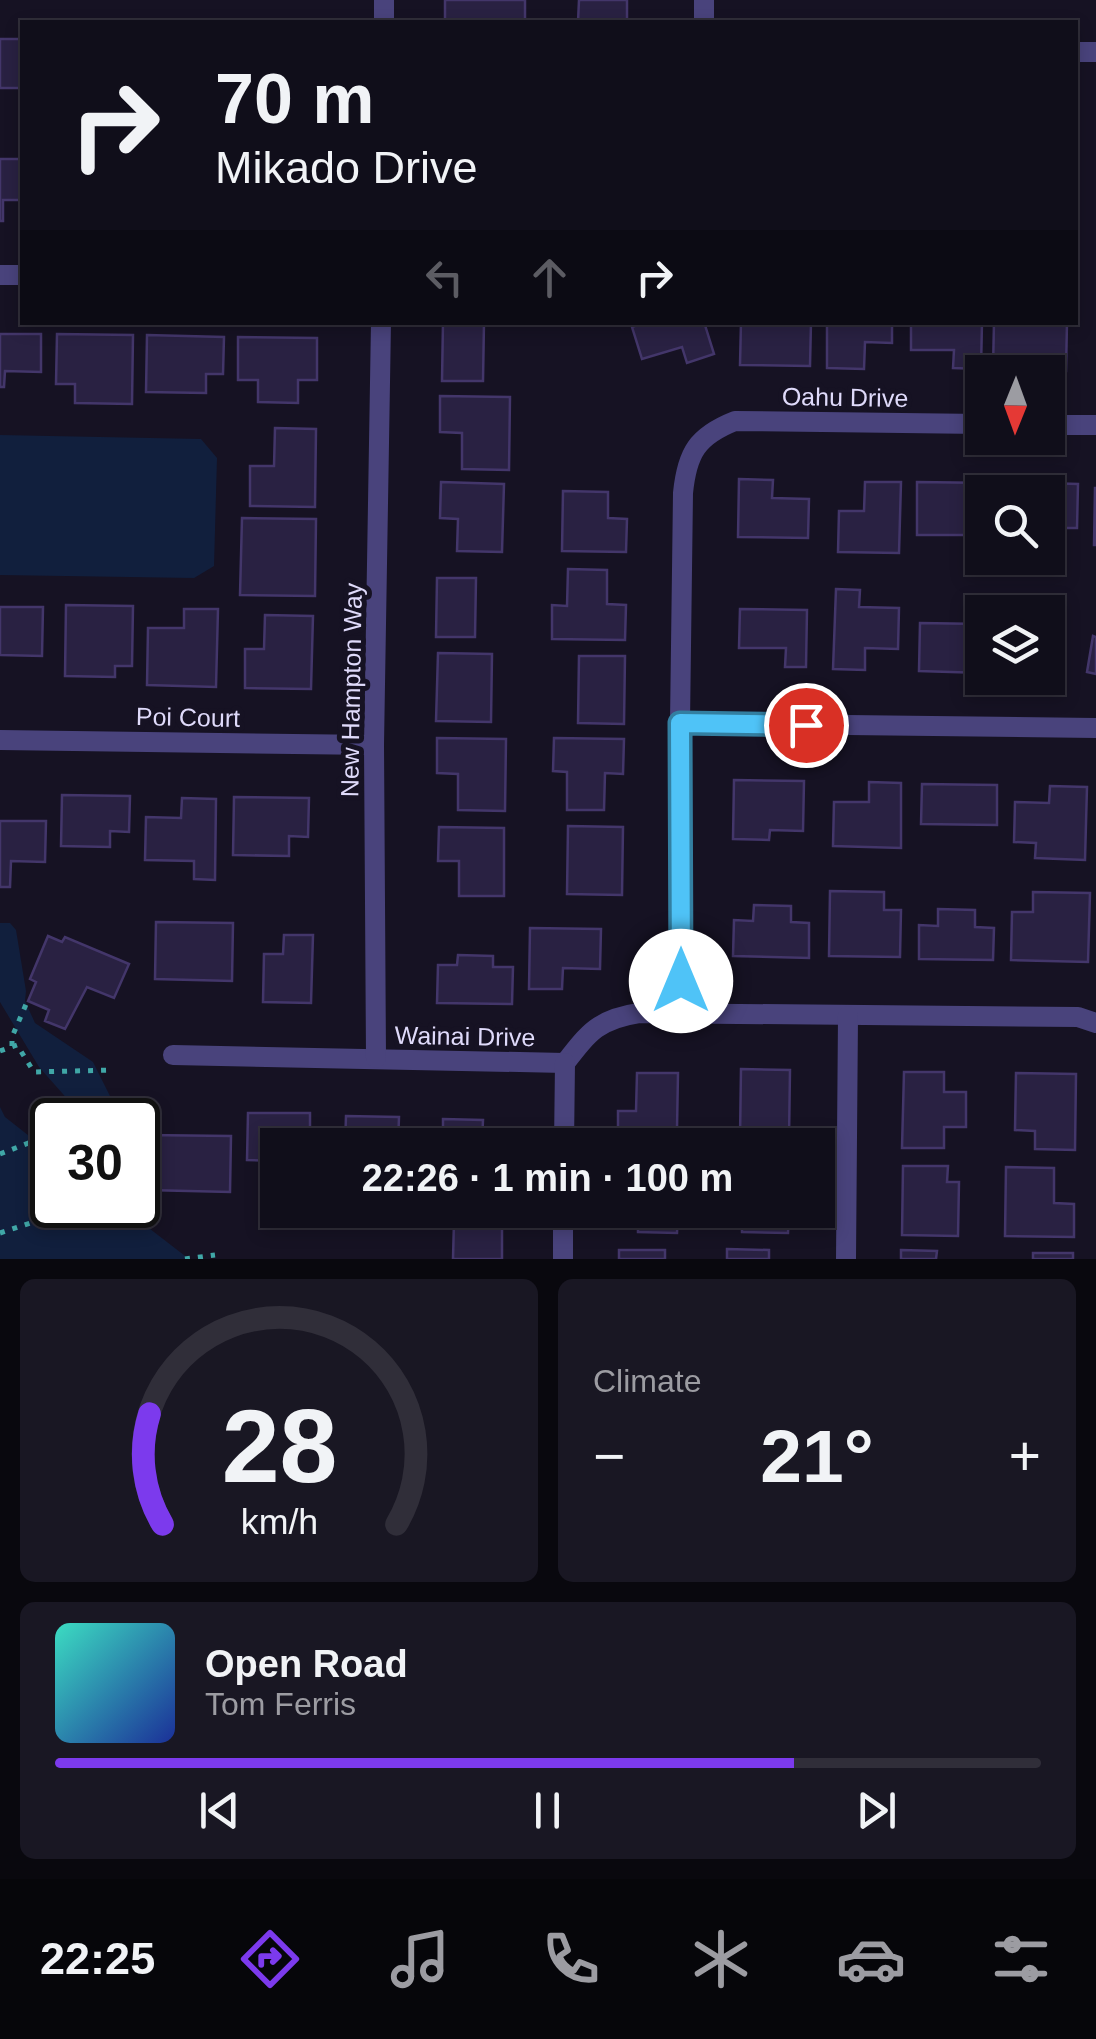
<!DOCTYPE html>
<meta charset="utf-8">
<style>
:root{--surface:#100e1a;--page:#191723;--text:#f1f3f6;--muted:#9c9ca2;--line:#302e39;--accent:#7c3aed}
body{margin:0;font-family:Helvetica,sans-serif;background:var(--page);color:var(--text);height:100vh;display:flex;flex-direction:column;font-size:38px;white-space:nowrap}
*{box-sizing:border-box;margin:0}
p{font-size:32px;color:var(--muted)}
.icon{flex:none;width:55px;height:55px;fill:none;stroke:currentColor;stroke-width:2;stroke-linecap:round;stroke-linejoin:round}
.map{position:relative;height:1259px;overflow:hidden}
.panel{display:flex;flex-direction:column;gap:20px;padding:20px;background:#09080e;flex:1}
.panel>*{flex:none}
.guide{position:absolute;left:20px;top:20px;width:1058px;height:305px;border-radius:0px;box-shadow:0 5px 15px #0003,0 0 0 2px var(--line);background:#100e1a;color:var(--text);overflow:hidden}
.needle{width:65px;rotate:181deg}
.buttons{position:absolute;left:965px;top:355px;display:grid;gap:20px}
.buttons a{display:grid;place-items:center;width:100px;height:100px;border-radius:0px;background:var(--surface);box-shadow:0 5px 15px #0003,0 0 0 2px var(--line);font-size:50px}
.speed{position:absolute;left:30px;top:1098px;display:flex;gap:20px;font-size:50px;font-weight:700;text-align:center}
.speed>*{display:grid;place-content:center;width:130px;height:130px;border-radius:50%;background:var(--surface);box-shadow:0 5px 15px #0003,0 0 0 2px var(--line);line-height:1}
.speed .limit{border:5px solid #111;border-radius:15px;background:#fff;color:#111}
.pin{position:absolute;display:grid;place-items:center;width:85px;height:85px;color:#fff;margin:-42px;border:5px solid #fff;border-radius:50%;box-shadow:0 2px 10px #0007}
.me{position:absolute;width:110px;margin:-55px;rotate:0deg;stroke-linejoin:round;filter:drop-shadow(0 0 8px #0008)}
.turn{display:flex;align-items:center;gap:35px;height:210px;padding:0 30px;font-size:45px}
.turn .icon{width:130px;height:130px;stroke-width:2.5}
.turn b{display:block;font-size:70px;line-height:85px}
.lanes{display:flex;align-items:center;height:95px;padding:0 30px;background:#0003;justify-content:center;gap:50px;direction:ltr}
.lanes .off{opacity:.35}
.big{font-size:75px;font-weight:700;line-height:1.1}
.panel .tile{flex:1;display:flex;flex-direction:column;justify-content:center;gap:15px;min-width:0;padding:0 35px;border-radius:15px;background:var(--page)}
.panel .dial{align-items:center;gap:0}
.dial svg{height:260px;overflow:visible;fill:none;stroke:var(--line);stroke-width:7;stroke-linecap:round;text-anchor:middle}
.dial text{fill:var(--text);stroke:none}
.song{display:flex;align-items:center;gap:30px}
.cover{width:120px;height:120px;border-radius:15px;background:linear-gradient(135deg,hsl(170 70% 55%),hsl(230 70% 35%))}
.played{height:10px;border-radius:5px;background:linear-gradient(90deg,var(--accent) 75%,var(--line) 75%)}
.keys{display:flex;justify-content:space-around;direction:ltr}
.heat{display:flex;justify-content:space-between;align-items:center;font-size:55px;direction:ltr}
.panel .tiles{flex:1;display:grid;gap:20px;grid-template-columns:1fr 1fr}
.tile:last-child{grid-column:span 2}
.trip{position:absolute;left:260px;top:1128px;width:575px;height:100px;border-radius:0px;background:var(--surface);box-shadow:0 5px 15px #0003,0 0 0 2px var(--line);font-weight:700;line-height:100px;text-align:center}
.tabs{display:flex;height:160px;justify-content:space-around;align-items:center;background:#06060a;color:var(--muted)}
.tabs .icon{width:70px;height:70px}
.tabs .active{color:var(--accent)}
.tabs b{font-size:45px;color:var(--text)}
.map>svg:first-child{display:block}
</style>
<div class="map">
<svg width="1096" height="1259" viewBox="0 0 1096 1259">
<rect width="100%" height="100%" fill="#161223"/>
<g fill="#111f3d">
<path d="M0,435L201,439L217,458L214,566L194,578L0,575Z"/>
<path d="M0,923H10L16,930L26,991L25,1001L35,1023L93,1062L117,1110L114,1120H86L39,1067L0,1002Z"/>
<path d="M0,1107L5,1117L52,1154V1205H119L189,1259H0Z"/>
</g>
<g fill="#292142" stroke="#43366a" stroke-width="2.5">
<rect x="445" y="0" width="80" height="22"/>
<path d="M579,0H627V22H578Z"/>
<rect x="0" y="39" width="22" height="49"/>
<path d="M0,159H22V200H3V221H0Z"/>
<path d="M443,322H484L483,381H442Z"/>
<path d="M645,322H704L714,354L687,363L682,347L642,359L632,327Z"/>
<path d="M741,322H811L810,366L740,365Z"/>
<path d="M827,322H892V343L865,342L864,369L827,368Z"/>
<path d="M911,322H982L981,369L953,368L954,350H911Z"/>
<path d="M994,322H1067L1066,371L993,369Z"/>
<path d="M0,334H41V372L5,371L4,387H0Z"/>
<path d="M57,334L133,335L132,404L75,403V384H56Z"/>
<path d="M147,335L224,337L223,374H206V393L146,392Z"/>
<path d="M238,337L317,338V380H298V403L258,402V380H238Z"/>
<path d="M440,396L510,397L509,470L462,469V433L440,432Z"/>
<path d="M275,428L316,429L315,507L250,506V466H274Z"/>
<path d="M739,479L773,480L772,498L809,499L808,538L738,537Z"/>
<path d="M441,482L504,484L502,552L457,551L458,519L440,518Z"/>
<path d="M865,482H901L899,553L838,552L839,511H864Z"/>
<path d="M917,482L991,483V492H982V555H971V535H917Z"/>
<path d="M1004,482L1078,484L1077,528H1048V492H1004Z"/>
<path d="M1095,488H1096V545H1094Z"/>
<path d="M563,491L608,492V518L627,519L626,552L562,551Z"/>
<path d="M242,518L316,519L315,596L240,595Z"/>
<path d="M568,569L607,570V604L626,605L625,640L552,639V605L567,606Z"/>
<path d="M437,578H476L475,637H436Z"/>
<path d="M836,589L860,590L859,607L899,608L898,649L865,648V670L833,669Z"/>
<path d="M66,605L133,606L132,666H115V677L65,676Z"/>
<path d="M0,607H43L42,656L0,655Z"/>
<path d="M184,609H218L216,687L147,685L148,628H184Z"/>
<path d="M740,609L807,610L806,667H785L786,648H739Z"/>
<path d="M265,615L313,616L311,689L245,688V649H264Z"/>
<rect x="1048" y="615" width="17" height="38"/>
<path d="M920,623L982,624V673L919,671Z"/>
<path d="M1093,636L1096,637V674L1087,672Z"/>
<path d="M438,653L492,654L491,722L436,721Z"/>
<path d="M579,656H625L624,724L578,723Z"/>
<path d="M437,738L506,739L505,811L458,810V774L437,773Z"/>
<path d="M554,738L624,739L623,774L605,773L604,810H567V772L553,771Z"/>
<path d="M734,780L804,781L803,831L770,830L769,840L733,839Z"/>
<path d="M869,782L901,783V848L833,846L834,802H869Z"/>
<path d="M922,784L997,785V825L921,824Z"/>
<path d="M1050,786L1087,787L1085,860L1035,858L1036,843L1014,842L1015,802L1049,803Z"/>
<path d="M62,795L130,796L129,832L110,831V847L61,846Z"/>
<path d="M234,797L309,798L308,837L289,836V856L233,855Z"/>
<path d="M182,798L216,799L215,880L194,879V861L145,860L146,817L181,818Z"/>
<path d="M0,821H46L45,862L11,861L10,887H0Z"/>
<path d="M568,826L623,827L622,895L567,894Z"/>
<path d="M439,827L504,828V896H459V861H438Z"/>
<path d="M830,891L884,892V910H901L900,957L829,956Z"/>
<path d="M1033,892L1090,893L1088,962L1011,960L1012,912H1033Z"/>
<path d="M754,905L791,906V922L809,923V958L733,956L734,920L753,921Z"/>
<path d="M938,909L975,910V927L994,928L993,960L919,959V925L938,926Z"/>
<path d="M156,922L233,923L232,981L155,979Z"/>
<path d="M530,928L601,929L600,969L563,968L562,989H529Z"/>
<path d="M284,935H313L311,1003L263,1002L264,954H283Z"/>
<path d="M48,936L62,942L65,937L129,964L114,998L87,987L65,1029L45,1021L49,1010L28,1001L36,982L30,979Z"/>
<path d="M458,955L493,956V967H513L512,1004L437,1003L438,965H457Z"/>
<path d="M741,1069L790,1070L789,1139L740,1138Z"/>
<path d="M904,1072H944V1092H966V1127H944V1148H902Z"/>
<path d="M637,1073H678L677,1129L694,1130L693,1145H618V1111H636Z"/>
<path d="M1016,1073L1076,1074L1075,1150L1035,1149V1131L1015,1130Z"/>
<path d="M248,1113H310V1145H278V1161L247,1160Z"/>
<path d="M346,1116L399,1117L398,1145H345Z"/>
<path d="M443,1119L483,1120L482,1145H443Z"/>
<path d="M145,1135L231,1136L230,1192L147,1190V1170H138V1150H145Z"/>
<path d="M903,1166H948L947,1182H959L958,1236L902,1235Z"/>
<path d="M1006,1167L1054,1168V1203L1074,1204V1237L1005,1236Z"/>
<path d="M638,1210H678L677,1233L638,1232Z"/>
<path d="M742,1210H789L788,1233L742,1232Z"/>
<path d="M454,1221L502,1222V1259H453Z"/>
<path d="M727,1249L769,1250V1259H727Z"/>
<rect x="619" y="1250" width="46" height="9"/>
<path d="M901,1250L937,1251L936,1259H901Z"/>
<rect x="1033" y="1253" width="40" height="6"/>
</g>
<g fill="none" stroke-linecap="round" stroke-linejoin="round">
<g stroke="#40a7a7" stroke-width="5" stroke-dasharray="5 8" stroke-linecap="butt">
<path d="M12,1046V1037L27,1002"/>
<path d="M0,1051L17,1045L34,1072L113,1070"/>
<path d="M131,1120L145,1100"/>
<path d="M0,1154L52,1134"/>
<path d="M0,1233L86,1205"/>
<path d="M185,1259L215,1255"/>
</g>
<g stroke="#49437c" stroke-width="20">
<path d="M704,0V22"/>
<path d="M384,22V0"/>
<path d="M1075,52H1096"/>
<path d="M0,275H22"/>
<path d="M1048,425H1096"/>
<path d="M680,723L1096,728"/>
<path d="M0,740L374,745"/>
<path d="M681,1013L680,723L683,493C687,453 697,436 735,421L982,424"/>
<path d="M173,1055L565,1063C589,1032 599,1019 639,1013L1078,1017L1096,1023"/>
<path d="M376,1058L374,745L381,322"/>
<path d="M564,1145L565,1063"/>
<path d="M563,1259V1210"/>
<path d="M846,1259L848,1016"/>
</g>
</g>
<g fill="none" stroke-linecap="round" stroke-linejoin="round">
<g stroke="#337fa1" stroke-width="25">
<path id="route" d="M681,981L680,723L806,725"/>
</g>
<use href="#route" stroke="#4fc3f7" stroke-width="18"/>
</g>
<g text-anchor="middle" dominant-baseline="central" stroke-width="10" stroke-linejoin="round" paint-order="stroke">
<g font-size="25" fill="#dfdafa" stroke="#161223">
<text transform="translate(845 397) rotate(1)">Oahu Drive</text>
<text transform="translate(351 690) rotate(-89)">New Hampton Way</text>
<text transform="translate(188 717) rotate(1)">Poi Court</text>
<text transform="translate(465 1036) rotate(1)">Wainai Drive</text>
</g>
</g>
</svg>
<div class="buttons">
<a><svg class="needle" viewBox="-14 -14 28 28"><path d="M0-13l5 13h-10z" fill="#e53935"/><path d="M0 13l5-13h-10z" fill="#9c9ca2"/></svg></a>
<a><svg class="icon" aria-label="search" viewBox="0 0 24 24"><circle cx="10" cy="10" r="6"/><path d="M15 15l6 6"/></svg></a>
<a><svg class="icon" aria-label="layers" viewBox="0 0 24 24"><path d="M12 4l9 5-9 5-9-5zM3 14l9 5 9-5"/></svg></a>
</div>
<div class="speed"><div class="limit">30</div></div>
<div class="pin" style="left:806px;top:725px;background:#d93025"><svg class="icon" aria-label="arrive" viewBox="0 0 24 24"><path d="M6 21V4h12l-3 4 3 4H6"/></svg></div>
<svg class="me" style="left:681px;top:981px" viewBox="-20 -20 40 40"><circle r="19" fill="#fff"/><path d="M0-13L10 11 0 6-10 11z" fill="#4fc3f7"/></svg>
<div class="trip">22:26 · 1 min · 100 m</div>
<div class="guide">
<div class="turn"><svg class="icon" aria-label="right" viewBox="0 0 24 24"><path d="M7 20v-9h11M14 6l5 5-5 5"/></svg><div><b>70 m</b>Mikado Drive</div></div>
<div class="lanes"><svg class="icon off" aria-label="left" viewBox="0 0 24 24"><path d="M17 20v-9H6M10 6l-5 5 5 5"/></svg><svg class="icon off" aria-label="ahead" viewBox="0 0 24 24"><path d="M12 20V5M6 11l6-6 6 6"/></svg><svg class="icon" aria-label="right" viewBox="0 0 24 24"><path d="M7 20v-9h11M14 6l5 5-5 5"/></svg></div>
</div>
</div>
<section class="panel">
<div class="tiles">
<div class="tile dial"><svg viewBox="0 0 100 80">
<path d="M14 69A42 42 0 1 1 86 69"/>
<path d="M14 69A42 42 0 0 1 10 35" stroke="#7c3aed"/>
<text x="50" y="56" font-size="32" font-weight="700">28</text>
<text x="50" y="72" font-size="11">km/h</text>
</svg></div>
<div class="tile"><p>Climate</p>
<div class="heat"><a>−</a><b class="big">21°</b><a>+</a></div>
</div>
<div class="tile">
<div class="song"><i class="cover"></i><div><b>Open Road</b><p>Tom Ferris</p></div></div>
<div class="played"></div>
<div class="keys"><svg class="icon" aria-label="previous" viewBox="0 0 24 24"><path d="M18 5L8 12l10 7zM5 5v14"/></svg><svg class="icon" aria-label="pause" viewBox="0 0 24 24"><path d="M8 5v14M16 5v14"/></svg><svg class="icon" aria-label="next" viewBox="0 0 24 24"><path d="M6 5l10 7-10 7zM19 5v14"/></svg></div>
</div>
</div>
</section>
<nav class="tabs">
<b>22:25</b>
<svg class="icon active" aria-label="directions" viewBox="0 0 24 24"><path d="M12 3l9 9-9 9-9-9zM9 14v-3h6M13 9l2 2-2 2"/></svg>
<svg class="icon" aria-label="music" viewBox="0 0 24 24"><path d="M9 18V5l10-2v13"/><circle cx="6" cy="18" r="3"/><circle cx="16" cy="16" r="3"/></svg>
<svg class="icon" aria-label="phone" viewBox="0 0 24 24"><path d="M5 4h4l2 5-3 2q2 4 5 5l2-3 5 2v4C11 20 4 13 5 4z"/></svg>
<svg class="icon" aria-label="climate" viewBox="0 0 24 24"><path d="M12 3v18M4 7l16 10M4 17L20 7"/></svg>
<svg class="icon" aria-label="car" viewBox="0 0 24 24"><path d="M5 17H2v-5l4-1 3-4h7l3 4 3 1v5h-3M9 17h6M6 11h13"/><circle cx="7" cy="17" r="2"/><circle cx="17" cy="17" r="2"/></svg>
<svg class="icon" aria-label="filters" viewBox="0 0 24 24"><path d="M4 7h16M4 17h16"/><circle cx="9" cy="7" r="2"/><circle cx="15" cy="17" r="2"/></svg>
</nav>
